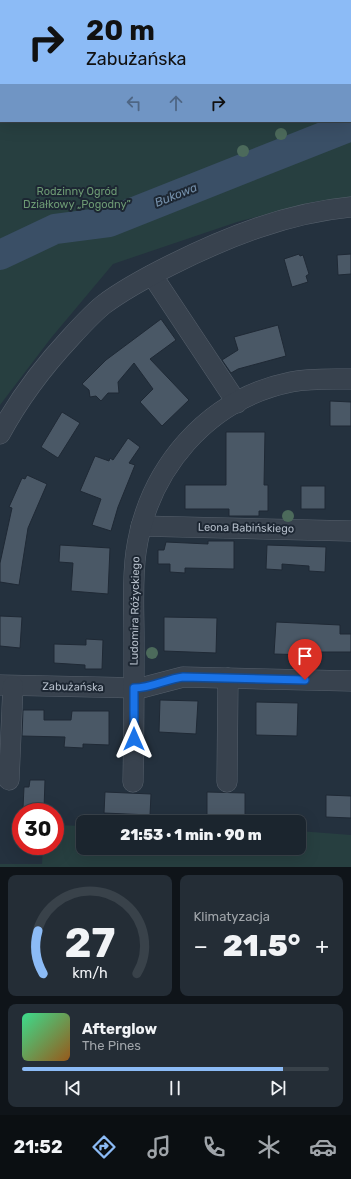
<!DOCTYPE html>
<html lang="pl">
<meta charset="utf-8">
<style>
:root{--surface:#1b252e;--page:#242d36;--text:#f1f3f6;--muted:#a0a5aa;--line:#39424a;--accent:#8cbbf6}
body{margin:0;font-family:Rubik,sans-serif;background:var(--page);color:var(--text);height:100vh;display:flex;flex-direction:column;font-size:15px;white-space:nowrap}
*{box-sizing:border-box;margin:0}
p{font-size:13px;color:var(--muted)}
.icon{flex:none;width:22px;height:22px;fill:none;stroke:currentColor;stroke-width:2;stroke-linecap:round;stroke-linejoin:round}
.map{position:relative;height:867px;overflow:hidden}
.sheet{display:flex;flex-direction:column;gap:8px;padding:8px;background:#0f1419;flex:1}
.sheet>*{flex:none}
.guide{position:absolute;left:0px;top:0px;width:351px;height:122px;box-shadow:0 4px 16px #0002,0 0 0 1px var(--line);background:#8cbbf6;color:#111;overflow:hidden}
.speed{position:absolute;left:12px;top:803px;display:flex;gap:8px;font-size:20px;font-weight:700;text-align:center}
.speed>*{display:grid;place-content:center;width:52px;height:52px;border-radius:50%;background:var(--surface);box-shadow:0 4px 16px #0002,0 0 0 1px var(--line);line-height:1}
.speed .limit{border:6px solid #d22;background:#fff;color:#111}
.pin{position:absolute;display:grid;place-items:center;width:34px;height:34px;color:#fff;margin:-41px -17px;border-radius:50% 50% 50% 0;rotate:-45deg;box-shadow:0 0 4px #0007}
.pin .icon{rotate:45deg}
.me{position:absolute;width:44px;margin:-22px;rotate:0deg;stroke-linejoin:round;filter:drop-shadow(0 0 3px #0008)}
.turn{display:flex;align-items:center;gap:14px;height:84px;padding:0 20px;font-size:18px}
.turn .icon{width:52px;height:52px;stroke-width:2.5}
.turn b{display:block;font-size:28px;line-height:34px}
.lanes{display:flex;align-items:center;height:38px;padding:0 20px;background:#0003;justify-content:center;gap:20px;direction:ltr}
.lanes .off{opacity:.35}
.big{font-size:30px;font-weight:800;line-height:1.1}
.sheet .tile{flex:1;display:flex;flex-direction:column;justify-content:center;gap:6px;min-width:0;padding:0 14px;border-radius:8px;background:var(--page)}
.sheet .dial{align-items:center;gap:0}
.dial svg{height:104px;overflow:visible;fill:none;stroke:var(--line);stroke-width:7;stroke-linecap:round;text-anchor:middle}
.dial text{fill:var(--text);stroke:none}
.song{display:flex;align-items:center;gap:12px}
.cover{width:48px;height:48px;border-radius:6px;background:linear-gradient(135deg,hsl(150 70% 55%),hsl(30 70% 35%))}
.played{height:4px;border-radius:2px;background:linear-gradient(90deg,var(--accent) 85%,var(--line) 85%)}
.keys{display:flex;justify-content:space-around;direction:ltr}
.heat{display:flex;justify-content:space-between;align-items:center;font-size:22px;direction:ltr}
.sheet .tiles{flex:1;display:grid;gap:8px;grid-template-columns:1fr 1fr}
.tile:last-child{grid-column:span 2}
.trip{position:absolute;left:76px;top:815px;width:230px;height:40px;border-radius:8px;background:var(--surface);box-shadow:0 4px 16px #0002,0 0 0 1px var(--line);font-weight:800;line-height:40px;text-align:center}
.dock{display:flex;height:64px;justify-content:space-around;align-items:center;background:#0b0f12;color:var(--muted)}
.dock .icon{width:28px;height:28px}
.dock .active{color:var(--accent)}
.dock b{font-size:18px;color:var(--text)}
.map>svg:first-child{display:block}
</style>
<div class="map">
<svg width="351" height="867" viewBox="0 0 351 867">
<rect width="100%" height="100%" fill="#24313e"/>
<g fill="#273f40" fill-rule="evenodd">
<path d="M0,0H351V197L314,202L237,222L113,264L51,338L0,405ZM1,1H350V121H1Z"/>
<path d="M55,825L83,826V848H299V831L351,835V867H0V864H42L43,846H55Z"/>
</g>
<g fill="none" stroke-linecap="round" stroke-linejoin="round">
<path stroke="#3a4f66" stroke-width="30" d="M0,255L55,229L109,222L351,126"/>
</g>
<g fill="#4a5866" stroke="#1f2935">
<path d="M299,254L300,256L303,255L309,274L306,276L308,282L292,287L284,259Z"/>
<path d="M351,254V274L338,275L337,255Z"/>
<path d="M161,319L176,340L150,359L189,400L162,426L140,402L153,389L134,363L118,382L119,393H108L101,401L96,396L90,397L89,390L82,384L106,360Z"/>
<path d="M278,325L286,356L238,369L231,373L222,360L238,350L234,337Z"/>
<path d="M330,401L351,402V426H330Z"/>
<path d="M62,412L80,423L58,458L41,447Z"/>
<path d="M226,432H265L264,485H268V511H259V516H229V509H185V485H226Z"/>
<path d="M128,438L140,447L129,463L135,465L118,507L111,531L92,525L101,499L80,491L95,456L109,461L110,458L113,460Z"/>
<path d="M27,475L47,484L28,528L19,585L0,582V563L12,508L9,507L22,478L25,479Z"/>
<rect x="301" y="486" width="24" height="23"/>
<path d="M208,541H234V569L185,568V573L170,572V564H158V550H164L166,542L208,544Z"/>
<path d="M60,545L110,548L108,594L71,591L73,563L59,562Z"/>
<path d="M267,545L326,547L325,572L309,571V566L295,565L282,564V570L266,569Z"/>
<path d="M0,616L22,617L20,648L0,646Z"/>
<path d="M164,617L217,618L216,653L164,651Z"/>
<path d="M276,622L340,625V634H351V652H312V655L274,654Z"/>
<path d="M86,639L103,640L102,669H85V665L54,663V644L86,645Z"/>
<path d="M160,700L198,701L196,734L159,732Z"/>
<path d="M256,702L298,703L297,736L256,735Z"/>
<path d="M23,710H44V720H71L72,711H109V745L83,744V748L64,747L65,737L22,736Z"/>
<path d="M30,780H45L44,809L23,808L24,787H29Z"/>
<path d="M105,792L151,794L150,815L104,813Z"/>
<path d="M207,792L245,793V819L207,818Z"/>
<path d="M326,795L351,796V818L326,817Z"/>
</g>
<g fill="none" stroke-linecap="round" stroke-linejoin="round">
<g stroke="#56606c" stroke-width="21">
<g id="minor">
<path d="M152,275L237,403"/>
<path d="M0,434C20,397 42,368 71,337C81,326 91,315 103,305C124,289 147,277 171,265C227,237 287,213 351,207"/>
<path d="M141,526L351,531"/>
<path d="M0,685L141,688L183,677L351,681"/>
<path d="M9,780L13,686"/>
<path d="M133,782C134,733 134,685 134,637C134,609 132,580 136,552C148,469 207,399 291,382C311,378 331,379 351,379"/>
<path d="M227,782L228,678"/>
</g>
</g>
<use href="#minor" stroke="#38424e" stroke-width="20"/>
</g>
<g fill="#4c6a5b">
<circle cx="281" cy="134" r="6"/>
<circle cx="243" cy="151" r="6"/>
<circle cx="288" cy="516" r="6"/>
<circle cx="152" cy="653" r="6"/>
</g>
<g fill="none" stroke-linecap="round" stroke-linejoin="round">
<g stroke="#114b97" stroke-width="10">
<path id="route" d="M134,739V688C152,688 166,679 183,677L305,680"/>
</g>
<use href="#route" stroke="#1a73e8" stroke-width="7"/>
</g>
<g text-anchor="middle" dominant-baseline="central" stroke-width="4" stroke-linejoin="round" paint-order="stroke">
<g font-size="11" fill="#6c9973" stroke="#1d2733">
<text x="77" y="191">Rodzinny Ogród<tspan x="77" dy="13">Działkowy „Pogodny”</tspan></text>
</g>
<g font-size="11" fill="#b4bdc9" stroke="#1d2733">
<text transform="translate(246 528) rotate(1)">Leona Babińskiego</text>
<text transform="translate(135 611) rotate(-89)">Ludomira Różyckiego</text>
<text transform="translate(73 687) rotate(1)">Zabużańska</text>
</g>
<g font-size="12" font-style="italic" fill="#7590ab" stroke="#1d2733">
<text transform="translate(176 195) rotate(-22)">Bukowa</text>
</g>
</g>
</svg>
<div class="speed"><div class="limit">30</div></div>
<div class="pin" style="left:305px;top:680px;background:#d93025"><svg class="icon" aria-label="arrive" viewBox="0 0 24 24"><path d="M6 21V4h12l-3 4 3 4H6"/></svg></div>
<svg class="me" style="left:134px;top:739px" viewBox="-20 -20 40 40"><path d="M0-17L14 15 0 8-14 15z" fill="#1a73e8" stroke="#fff" stroke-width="4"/></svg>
<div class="trip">21:53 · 1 min · 90 m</div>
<div class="guide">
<div class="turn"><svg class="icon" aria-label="right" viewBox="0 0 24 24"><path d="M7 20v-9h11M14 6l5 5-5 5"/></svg><div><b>20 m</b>Zabużańska</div></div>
<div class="lanes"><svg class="icon off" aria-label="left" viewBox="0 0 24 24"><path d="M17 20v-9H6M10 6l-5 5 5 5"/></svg><svg class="icon off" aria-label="ahead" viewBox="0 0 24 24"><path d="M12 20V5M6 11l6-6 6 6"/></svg><svg class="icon" aria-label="right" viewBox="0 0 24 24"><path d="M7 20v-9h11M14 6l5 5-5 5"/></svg></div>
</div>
</div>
<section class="sheet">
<div class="tiles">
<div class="tile dial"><svg viewBox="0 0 100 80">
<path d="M14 69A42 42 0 1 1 86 69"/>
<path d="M14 69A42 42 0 0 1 10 36" stroke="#8cbbf6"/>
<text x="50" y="56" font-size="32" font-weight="700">27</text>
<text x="50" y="72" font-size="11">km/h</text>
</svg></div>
<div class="tile"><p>Klimatyzacja</p>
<div class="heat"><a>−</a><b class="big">21.5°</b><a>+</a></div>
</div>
<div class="tile">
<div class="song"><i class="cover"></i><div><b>Afterglow</b><p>The Pines</p></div></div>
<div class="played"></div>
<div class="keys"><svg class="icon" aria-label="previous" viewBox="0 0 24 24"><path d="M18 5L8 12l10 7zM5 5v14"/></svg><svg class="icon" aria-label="pause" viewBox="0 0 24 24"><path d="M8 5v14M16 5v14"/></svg><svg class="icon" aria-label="next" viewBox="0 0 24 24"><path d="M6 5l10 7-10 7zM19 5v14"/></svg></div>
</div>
</div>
</section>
<nav class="dock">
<b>21:52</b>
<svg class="icon active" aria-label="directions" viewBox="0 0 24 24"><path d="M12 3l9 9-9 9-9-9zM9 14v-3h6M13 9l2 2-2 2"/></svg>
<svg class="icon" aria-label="music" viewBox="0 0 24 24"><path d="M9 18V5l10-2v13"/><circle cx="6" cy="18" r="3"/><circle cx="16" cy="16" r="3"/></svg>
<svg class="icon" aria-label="phone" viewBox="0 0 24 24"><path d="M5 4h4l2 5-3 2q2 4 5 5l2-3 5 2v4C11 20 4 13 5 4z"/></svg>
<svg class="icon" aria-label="climate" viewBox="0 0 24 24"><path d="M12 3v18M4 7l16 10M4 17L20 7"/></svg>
<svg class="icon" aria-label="car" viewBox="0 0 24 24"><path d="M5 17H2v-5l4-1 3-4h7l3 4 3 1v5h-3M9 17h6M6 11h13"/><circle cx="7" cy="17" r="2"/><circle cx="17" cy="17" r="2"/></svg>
</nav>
